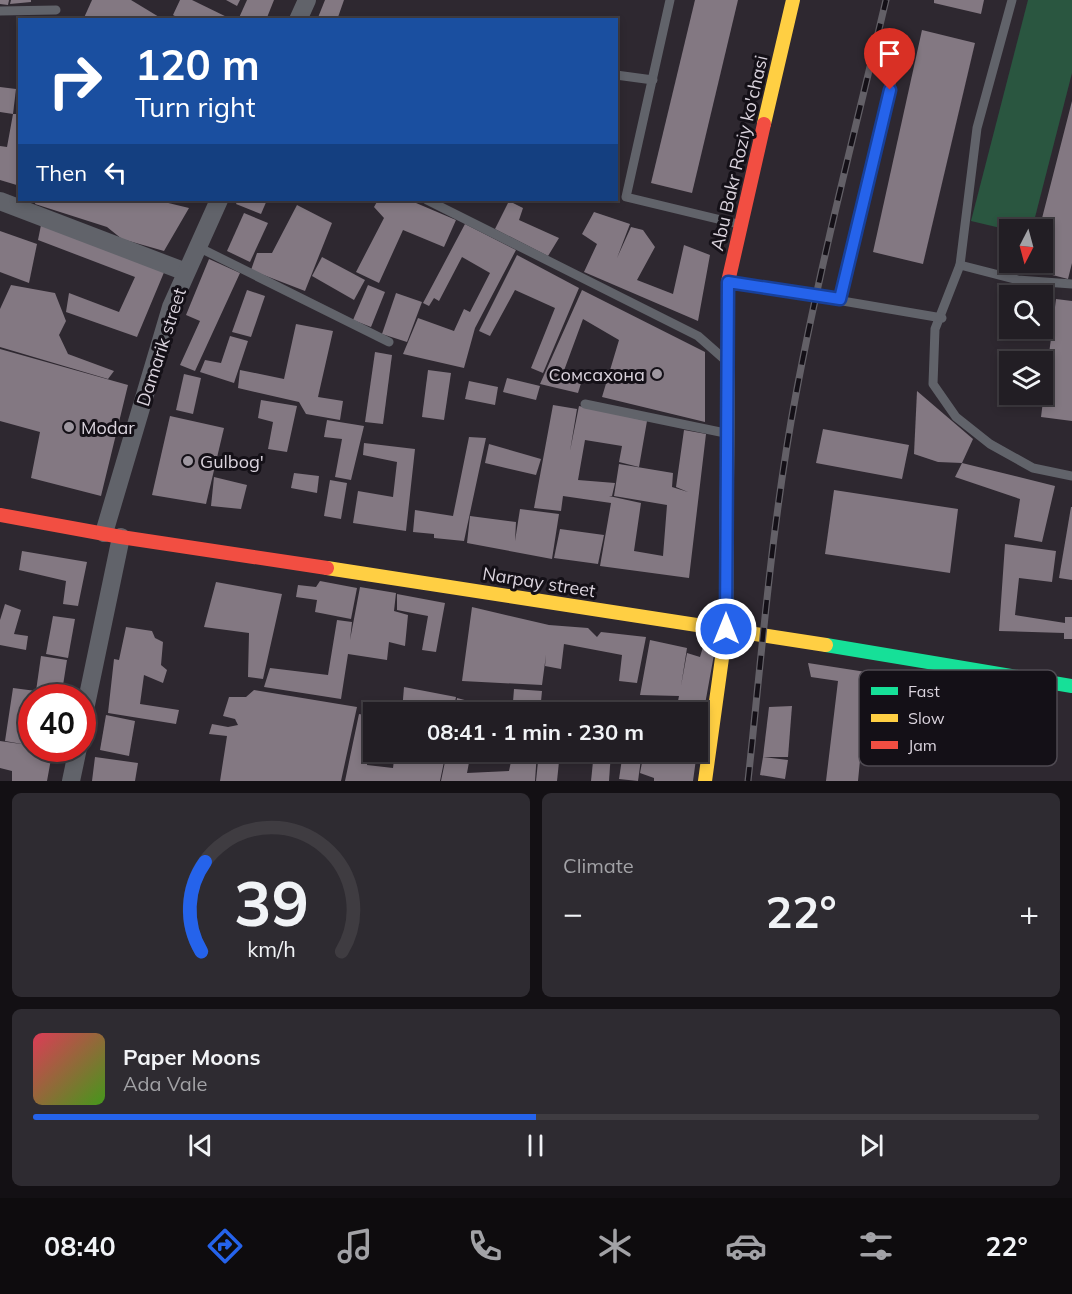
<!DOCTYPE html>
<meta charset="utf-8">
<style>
:root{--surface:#221e24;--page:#2e2b31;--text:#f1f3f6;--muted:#a2a2a6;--line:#3f3c41;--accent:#2563eb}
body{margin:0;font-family:Mulish,sans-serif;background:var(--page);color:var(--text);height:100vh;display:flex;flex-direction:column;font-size:22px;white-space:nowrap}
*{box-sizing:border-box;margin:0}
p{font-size:20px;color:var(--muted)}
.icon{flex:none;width:33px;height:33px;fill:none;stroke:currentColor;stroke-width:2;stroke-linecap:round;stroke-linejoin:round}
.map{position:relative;height:781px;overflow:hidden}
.sheet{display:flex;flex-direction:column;gap:12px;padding:12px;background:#131014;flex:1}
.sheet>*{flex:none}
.guide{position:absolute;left:18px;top:18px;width:600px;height:183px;border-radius:0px;box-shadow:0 3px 9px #0003,0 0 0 2px var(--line);background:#1a4fa0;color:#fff;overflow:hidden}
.needle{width:39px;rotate:186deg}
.buttons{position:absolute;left:999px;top:219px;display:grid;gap:12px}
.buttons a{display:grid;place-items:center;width:54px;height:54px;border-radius:0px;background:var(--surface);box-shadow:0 3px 9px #0003,0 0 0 2px var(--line);font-size:30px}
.speed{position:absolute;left:18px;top:684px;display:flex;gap:12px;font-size:30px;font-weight:700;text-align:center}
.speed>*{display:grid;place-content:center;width:78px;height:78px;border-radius:50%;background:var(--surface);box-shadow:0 3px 9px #0003,0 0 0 2px var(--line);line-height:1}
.speed .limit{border:9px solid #d22;background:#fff;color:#111}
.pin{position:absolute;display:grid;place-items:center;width:51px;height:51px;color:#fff;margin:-62px -26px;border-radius:50% 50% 50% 0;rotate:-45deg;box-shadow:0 0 6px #0007}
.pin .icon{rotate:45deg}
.me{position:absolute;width:66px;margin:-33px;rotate:0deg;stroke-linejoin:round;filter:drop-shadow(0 0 4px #0008)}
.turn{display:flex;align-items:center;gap:21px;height:126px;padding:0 18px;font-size:27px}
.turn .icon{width:78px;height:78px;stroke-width:2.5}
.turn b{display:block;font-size:42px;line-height:51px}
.then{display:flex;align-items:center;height:57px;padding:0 18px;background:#0003;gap:12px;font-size:22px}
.big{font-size:45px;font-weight:700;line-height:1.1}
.sheet .tile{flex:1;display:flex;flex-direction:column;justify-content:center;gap:9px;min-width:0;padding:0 21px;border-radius:9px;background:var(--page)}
.sheet .dial{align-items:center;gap:0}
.dial svg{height:156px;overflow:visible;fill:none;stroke:var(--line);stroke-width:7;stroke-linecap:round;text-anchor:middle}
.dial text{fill:var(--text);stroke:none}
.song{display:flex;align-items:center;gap:18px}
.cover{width:72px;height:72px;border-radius:9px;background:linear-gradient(135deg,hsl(350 70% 55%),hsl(100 70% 35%))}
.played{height:6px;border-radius:3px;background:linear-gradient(90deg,var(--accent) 50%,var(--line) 50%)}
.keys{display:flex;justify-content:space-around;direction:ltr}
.heat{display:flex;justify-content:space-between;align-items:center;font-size:33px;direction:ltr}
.sheet .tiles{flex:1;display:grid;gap:12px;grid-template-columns:1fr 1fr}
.tile:last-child{grid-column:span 2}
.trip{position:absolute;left:363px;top:702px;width:345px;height:60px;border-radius:0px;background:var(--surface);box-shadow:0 3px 9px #0003,0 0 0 2px var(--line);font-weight:700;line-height:60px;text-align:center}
.tab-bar{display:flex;height:96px;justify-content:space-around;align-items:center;background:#0e0c0e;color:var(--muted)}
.tab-bar .icon{width:42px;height:42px}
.tab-bar .on{color:var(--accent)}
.tab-bar b{font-size:27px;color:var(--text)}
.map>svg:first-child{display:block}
</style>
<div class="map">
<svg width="1072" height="781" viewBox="0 0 1072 781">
<rect width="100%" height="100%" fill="#2e2830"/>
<path fill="#2a5640" d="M1028,0H1072V73L1032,229L1009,230L971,221Z"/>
<g fill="#837882">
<path d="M0,0H9L8,5L0,4Z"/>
<path d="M11,0H31V2L10,4Z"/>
<path d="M92,0H131L164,20H83Z"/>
<path d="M180,0H192L233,20H182L173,15Z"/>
<path d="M226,0H240L237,6Z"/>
<path d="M247,0H274L266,20H238Z"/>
<path d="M325,0H344L337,20H317Z"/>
<path d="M695,0H738L692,193L651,183Z"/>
<path d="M934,0H984L981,14L934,3Z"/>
<path d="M922,30L975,43L923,264L873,252Z"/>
<path d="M0,87L16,89L13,114L0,112Z"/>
<path d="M1072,101V263L1068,279L1029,269L1031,262H1042V230H1039Z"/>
<path d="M13,114H20V186L0,180V146L7,147Z"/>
<path d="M36,200H105L115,202L156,200L189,208L164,251L122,239L107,227L35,204Z"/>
<path d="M238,200H267L261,214L236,204Z"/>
<path d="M378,200H409L456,220L444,247L403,230L379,283L356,272L384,218L374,207Z"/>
<path d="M509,201L523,208L519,220L559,238L548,256L495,229Z"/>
<path d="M297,205L332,223L305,291L251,270L257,253H272Z"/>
<path d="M594,212L630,224L617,258L631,227L643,230L655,247L637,280L673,294L684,245L710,255L698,321L584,272L597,244L582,234Z"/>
<path d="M244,213L268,223L250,262L227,251Z"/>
<path d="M42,220L165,270L137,337L66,312L69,293L119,312L135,277L38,240Z"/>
<path d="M465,224L516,250L475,328L464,368L403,354L418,318L454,331L464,309L470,312L490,273L462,257L439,301L434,298L429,306L423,303Z"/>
<path d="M0,231L37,244L29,283L0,272Z"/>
<path d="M517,255L579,288L543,373L531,368L555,308L515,290L490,336L479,331Z"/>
<path d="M322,257L365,280L354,300L312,276Z"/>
<path d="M209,259L240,273L195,371L180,365L200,321L186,315Z"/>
<path d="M11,285L55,293L66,321L59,335L68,354L114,371L108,379L0,347V309Z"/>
<path d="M368,285L385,292L371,327L353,320Z"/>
<path d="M247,290L265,296L251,337L232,332Z"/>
<path d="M582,290L705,352V422L602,397L619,340L583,319L562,376L582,380L578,393L540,384Z"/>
<path d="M396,293L422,302L407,342L382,334Z"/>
<path d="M1056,299L1072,301V421L1041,417Z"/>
<path d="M296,324L333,331L318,397L343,401L340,420L306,414L299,402L238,388L240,370L284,379Z"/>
<path d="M230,336L248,341L234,383L200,372L205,360L221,363Z"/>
<path d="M0,349L128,385L101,496L31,478L40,432L0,421Z"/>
<path d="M375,352L392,355L383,424L365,422Z"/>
<path d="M428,370L451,373L444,420L422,417Z"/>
<path d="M184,374L201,378L193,414L176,410Z"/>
<path d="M507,378L540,386L536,400L503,392Z"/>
<path d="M469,381L498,387L495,405L465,399Z"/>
<path d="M917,391L973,439L962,463L938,462L914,454Z"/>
<path d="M261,400L297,406L287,452L268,449L273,422L258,418Z"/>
<path d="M553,405L577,409L570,451L579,406L647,421L639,467L619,462L622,446L585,440L578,480L615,483L612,496H609L641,503L634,551L663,556L667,505L614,496L619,464L673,473L672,487L688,492L676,487L684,430L706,434L689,578L600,566L611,503L563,496L561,511L534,508Z"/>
<path d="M170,416L224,428L206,504L152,495Z"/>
<path d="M327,420L364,426L351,480L335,477L342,439L324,437Z"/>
<path d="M823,429L909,445L902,479L816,463Z"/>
<path d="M469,437L486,438L464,541L434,538V534L413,532L415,510L453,516Z"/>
<path d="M364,443L415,449L406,531L353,523L358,491L393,497L397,462L363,455Z"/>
<path d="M489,444L541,459L536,475L485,463Z"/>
<path d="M962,463L1055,486L1042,542L1014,537L1020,499L955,477Z"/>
<path d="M294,473L319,476L317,493L291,488Z"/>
<path d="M214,477L247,485L241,509L211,506Z"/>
<path d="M330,480L347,483L341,519L324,516Z"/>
<path d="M834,490L958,509L950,573L825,554Z"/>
<path d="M1071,507H1072V580L1059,578Z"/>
<path d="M520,509L559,514L552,559L467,543L470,516L516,522L515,541Z"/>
<path d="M560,529L604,535L598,564L554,558Z"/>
<path d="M1005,544L1056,551L1052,582L1019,578L1015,615L1065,623V617H1072V639H1064V633L999,631Z"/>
<path d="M22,551L87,562L78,606L63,604L66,581L19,570Z"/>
<path d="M320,581L357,588L351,619L315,612L317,600L296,597L298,585L316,587Z"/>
<path d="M216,582L282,594L263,679L248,677L249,633L204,627Z"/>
<path d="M360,587L396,593L394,611L408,615L405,646L389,642L387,660L348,654L341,699L264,687L270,668L328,675L337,620L352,622L350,640Z"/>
<path d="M397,594L445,603L436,652L422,650L428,616L397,610Z"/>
<path d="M5,604L21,610L14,634L28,636L26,650L0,645V620Z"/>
<path d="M472,607L549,625L588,628L597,637L601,632L646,637L637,683L619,681L622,655L564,644L561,669L545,666L546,655L542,685L462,681Z"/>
<path d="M53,616L75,619L68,658L46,654Z"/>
<path d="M126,627L152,631L155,638L163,642L161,665L167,670L163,683L144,675L140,704L179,710L176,724L108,713L114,659L119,660Z"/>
<path d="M650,640L687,648L681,686L687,653L700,657L703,647L715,649L704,710L677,706L679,696L640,695Z"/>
<path d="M41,656L67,660L61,698H32V748H53L47,781H12V771L0,768V741L28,745L5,741L13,688L36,691Z"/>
<path d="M808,663L866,672L865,696L876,703V715L863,729L858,781H826L838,681L811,677Z"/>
<path d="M404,687L456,697L453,712H402Z"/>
<path d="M514,689L542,691L540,712H520L521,703L513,702Z"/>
<path d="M254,690L357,707L341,781H220L227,736L209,734L212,724L228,727L238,725L235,719L223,716L229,697H246Z"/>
<path d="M457,698L480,704L478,712H455Z"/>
<path d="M792,706L788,757H763L769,707Z"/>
<path d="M703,711L699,737H698V714Z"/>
<path d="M359,714L370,716L366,729L371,736L367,765L393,768L395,752H403V759H423L425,752H446L440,781H345Z"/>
<path d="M106,715L135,721L129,756L100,750Z"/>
<rect x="376" y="752" width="16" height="4"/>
<path d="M447,752H471L467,773L509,771L513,752H537L535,781H441Z"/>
<path d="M539,752H560L557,781H536Z"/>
<path d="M594,752H611L609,781H591Z"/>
<path d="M623,752H642L638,781L619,779Z"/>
<path d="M644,752H697L693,781H654V778L640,773Z"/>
<path d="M95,757L138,763L135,781H92Z"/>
<path d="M763,757L788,760L785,779L760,775Z"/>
</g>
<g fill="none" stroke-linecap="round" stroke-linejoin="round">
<g stroke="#61636a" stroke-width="9">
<path d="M670,0L626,197L738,224"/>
<path d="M1012,0L977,128L960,265L935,329L933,384L956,417L990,444L1033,468L1072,476"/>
<path d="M0,11L56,10"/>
<path d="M616,75L653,80"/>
<path d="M427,200L698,336L723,358"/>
<path d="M198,247L389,342"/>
<path d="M960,265L1018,280L1072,284"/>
<path d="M731,282L942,318"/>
<path d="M840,299L895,67"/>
<path d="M585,404L725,433"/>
</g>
<g stroke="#61636a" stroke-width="18">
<path d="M298,20L307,0"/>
<path d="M0,201L186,272"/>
<path d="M104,533L171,307L219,200"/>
<path d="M82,724L121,537"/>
<path d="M71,781L78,748"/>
</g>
<path stroke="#16e098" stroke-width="14" d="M826,645L1072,686"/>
<g stroke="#ffcf43" stroke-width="14">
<path d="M764,124L793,0"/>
<path d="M327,568L826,645"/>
<path d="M705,781L726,629L728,330"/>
</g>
<g stroke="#f24e42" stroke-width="14">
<path d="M728,330V282L764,124"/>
<path d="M0,515L121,537L327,568"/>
</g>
<g stroke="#636067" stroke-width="7">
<path id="rail" d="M748,781C762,652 772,521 796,394C821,261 855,131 886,0"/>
</g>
<use href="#rail" stroke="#141017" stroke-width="4.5" stroke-dasharray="14" stroke-linecap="butt"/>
</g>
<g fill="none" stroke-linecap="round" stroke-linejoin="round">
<g stroke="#184099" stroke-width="15">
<path id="route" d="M726,629L728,282L840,299L890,90"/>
</g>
<use href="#route" stroke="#2563eb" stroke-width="10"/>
</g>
<g fill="#9e97a0" stroke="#141017" stroke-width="2">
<circle cx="657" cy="374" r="6"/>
<circle cx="69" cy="427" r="6"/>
<circle cx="188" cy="461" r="6"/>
</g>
<g text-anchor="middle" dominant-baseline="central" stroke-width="6" stroke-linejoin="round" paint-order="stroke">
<g font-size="18" fill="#dad3dd" stroke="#141017">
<text transform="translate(739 153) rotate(-77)">Abu Bakr Roziy ko'chasi</text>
<text transform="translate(161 347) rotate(-72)">Damarik street</text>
<text transform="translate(539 582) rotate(9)">Narpay street</text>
</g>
<g font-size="18" fill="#dad3dd" stroke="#141017" text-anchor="start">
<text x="645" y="374" text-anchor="end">Сомсахона</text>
<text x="81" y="427">Modar</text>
<text x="200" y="461">Gulbog'</text>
</g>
</g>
<rect x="859" y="670" width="198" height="96" rx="9" fill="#141017" stroke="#4f4a52" stroke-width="1.5"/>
<rect x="871" y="687" width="27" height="8" fill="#16e098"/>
<rect x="871" y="714" width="27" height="8" fill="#ffcf43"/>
<rect x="871" y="741" width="27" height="8" fill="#f24e42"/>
<g font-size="16" fill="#dad3dd">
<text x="908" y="697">Fast</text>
<text x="908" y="724">Slow</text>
<text x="908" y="751">Jam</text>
</g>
</svg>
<div class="buttons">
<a><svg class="needle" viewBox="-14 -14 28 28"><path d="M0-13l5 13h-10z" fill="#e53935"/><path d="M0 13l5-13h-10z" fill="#a2a2a6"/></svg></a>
<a><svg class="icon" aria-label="search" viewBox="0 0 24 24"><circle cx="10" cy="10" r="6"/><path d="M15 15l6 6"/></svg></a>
<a><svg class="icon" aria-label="layers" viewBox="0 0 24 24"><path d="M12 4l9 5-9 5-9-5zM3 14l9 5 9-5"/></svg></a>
</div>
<div class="speed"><div class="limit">40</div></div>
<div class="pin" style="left:890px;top:90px;background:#d93025"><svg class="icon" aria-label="arrive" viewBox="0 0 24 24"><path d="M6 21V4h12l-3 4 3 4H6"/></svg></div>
<svg class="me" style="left:726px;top:629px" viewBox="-20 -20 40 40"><circle r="17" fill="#2563eb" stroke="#fff" stroke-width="3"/><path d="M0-11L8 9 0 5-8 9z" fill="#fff"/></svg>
<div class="trip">08:41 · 1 min · 230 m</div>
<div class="guide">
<div class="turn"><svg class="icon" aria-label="right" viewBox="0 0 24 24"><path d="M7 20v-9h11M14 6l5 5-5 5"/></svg><div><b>120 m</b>Turn right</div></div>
<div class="then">Then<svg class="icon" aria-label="left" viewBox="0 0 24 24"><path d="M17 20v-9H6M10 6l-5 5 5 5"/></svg></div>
</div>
</div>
<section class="sheet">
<div class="tiles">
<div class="tile dial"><svg viewBox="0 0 100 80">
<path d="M14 69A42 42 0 1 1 86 69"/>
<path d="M14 69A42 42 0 0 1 16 23" stroke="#2563eb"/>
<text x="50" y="56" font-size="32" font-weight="700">39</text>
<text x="50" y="72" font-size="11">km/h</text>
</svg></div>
<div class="tile"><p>Climate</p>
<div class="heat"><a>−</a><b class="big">22°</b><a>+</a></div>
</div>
<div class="tile">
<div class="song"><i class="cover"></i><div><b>Paper Moons</b><p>Ada Vale</p></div></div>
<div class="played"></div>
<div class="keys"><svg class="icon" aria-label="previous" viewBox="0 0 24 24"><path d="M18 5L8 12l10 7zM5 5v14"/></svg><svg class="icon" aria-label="pause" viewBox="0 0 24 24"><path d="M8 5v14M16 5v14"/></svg><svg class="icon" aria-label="next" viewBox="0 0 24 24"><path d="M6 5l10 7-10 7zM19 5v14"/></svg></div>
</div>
</div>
</section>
<nav class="tab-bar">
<b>08:40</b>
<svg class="icon on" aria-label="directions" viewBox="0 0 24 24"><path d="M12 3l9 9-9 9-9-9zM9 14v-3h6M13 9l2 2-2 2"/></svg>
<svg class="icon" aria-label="music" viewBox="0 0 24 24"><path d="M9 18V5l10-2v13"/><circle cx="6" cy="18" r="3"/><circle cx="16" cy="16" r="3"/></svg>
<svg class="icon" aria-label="phone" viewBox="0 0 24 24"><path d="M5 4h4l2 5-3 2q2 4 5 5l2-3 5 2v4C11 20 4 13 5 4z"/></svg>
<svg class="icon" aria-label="climate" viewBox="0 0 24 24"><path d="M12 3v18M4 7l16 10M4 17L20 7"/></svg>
<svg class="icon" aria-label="car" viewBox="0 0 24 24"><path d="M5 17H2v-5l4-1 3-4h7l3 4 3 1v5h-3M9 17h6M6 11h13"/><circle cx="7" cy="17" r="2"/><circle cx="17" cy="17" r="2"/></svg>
<svg class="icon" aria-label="filters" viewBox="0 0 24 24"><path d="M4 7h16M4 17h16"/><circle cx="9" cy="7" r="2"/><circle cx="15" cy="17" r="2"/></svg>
<b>22°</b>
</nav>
